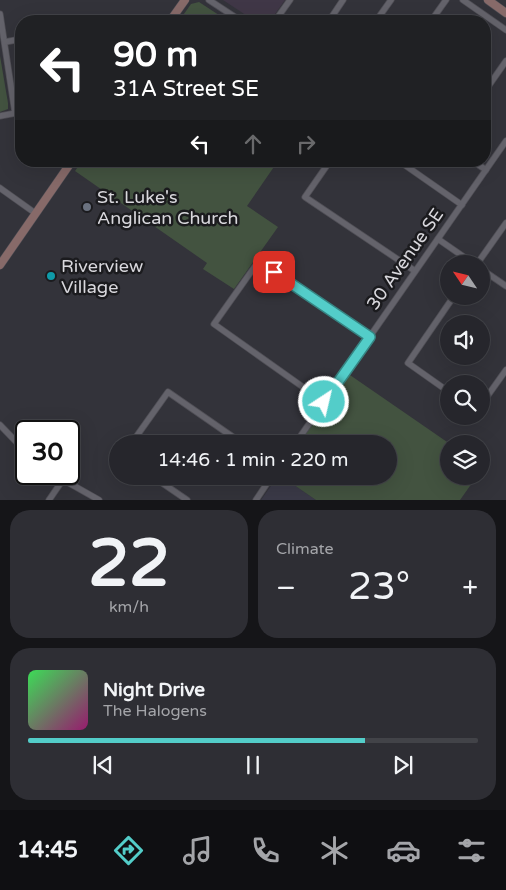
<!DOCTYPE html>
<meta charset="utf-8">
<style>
:root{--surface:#26262c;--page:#2e2e34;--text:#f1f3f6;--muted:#a4a5a9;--line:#424348;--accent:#53cdc9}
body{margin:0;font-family:"Varela Round",sans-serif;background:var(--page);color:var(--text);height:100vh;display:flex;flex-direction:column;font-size:19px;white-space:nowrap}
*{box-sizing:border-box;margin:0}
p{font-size:16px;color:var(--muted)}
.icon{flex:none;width:28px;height:28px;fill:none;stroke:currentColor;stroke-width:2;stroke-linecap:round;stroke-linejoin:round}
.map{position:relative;height:500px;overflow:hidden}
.details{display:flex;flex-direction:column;gap:10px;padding:10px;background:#151518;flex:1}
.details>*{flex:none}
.hud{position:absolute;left:15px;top:15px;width:476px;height:152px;border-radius:20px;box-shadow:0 5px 20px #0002,0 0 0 1px var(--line);background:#202124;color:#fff;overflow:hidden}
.needle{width:32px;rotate:305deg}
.buttons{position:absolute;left:440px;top:255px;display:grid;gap:10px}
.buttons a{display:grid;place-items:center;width:50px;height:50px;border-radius:50%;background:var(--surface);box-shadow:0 5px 20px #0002,0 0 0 1px var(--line);font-size:25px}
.speed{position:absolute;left:15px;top:420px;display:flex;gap:10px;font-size:25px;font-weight:700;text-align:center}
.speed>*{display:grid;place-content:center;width:65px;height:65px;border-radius:50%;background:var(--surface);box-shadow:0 5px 20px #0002,0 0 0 1px var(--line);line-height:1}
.speed .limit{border:2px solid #111;border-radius:8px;background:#fff;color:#111}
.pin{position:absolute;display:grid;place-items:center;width:42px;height:42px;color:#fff;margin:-21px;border-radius:10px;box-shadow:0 2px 8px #0006}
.me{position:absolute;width:55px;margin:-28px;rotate:35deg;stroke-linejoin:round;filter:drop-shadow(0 0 4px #0008)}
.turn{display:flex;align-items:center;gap:18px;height:105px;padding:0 15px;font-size:22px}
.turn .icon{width:65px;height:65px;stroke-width:2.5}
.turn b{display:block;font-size:35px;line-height:42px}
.lanes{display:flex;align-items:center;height:48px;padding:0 15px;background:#0003;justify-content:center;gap:25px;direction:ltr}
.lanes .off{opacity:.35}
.big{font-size:38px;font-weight:600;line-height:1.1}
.details .widget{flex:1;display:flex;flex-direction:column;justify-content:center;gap:8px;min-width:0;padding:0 18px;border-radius:20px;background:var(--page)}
.details .dial{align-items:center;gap:0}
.dial b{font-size:65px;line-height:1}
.song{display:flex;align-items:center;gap:15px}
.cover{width:60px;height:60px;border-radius:8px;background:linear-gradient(135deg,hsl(130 70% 55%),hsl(320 70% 35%))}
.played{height:5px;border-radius:2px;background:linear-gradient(90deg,var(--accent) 75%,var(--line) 75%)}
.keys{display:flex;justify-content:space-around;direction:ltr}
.heat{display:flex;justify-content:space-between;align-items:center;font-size:28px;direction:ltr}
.details .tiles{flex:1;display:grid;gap:10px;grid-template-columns:1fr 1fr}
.widget:last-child{grid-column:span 2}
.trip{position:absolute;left:109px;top:435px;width:288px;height:50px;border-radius:25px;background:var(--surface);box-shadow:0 5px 20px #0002,0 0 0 1px var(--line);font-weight:600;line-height:50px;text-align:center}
.dock{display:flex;height:80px;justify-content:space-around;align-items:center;background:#0f0f12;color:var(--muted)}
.dock .icon{width:35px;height:35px}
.dock .on{color:var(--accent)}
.dock b{font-size:22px;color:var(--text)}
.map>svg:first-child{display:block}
</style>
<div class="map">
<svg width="506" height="500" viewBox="0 0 506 500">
<rect width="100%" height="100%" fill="#33333a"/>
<path fill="#403747" d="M223,0H285L270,21H255Z"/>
<path fill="#3b3a48" d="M278,476H281L316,500H261Z"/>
<g fill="#435340">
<path d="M199,2L228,21H179L191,4Z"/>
<path d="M0,56L8,103V109L0,112Z"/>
<path d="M82,161H278L247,206L278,227L234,289L203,269L207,263L75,171Z"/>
<path d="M347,373L450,444L449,476H477L460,500H316L281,476H388V444H299Z"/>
</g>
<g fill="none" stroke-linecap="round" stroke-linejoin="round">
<g stroke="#504f56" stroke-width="7">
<g id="street">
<path d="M209,0L241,21"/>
<path d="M463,0L506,30"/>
<path d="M0,14L15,113"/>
<path d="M275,21L290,0"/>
<path d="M329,21L343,0"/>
<path d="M376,21L391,0"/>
<path d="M431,21L446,0"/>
<path d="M5,42L21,39"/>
<path d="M485,91L506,61"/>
<path d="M0,116L21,112"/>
<path d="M330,161L305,197L415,271"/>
<path d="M399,161L462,205"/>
<path d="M473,161L486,170"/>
<path d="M0,188L35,213"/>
<path d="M438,239L474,264"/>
<path d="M477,264L506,223"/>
<path d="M481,269L506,286"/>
<path d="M449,392L408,363L454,296"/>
<path d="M324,402L214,324L258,262L369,337"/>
<path d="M481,405L506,370"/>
<path d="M0,425L26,452"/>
<path d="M131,444L168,392L243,444"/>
<path d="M295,444L506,141"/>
<path d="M53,474L99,500"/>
<path d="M152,476L187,500"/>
<path d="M49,500L62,481"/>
<path d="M256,500L272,476"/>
</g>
</g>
<g stroke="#504f56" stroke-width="9">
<g id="secondary">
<path d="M488,0L506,13"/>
<path d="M170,21L185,0"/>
<path d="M0,265L72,161"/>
</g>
</g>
<use href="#street" stroke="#64636b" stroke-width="5.5"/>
<use href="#secondary" stroke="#876a69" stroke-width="8"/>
</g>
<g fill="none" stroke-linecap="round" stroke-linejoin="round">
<g stroke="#368583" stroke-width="12">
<path id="route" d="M274,272L370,337L324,402"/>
</g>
<use href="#route" stroke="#53cdc9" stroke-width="9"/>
</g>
<circle fill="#6b7280" stroke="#1b1b1e" stroke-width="2" cx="87" cy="207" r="5"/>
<circle fill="#0f9aa8" stroke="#1b1b1e" stroke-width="2" cx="51" cy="276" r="5"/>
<g text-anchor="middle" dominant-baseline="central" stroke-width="5" stroke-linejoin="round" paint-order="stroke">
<g font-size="18" fill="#d9d8dd" stroke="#1b1b1e" text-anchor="start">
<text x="97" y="197">St. Luke's<tspan x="97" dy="21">Anglican Church</tspan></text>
<text x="61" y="266">Riverview<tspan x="61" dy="21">Village</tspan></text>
</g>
<g font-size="18" fill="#d9d8dd" stroke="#1b1b1e">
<text transform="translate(405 259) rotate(-55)">30 Avenue SE</text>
</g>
</g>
</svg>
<div class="buttons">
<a><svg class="needle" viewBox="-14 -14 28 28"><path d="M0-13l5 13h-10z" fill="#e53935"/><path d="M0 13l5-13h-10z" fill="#a4a5a9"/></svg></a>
<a><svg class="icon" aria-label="sound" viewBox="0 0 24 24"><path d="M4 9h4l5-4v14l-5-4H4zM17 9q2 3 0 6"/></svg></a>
<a><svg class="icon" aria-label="search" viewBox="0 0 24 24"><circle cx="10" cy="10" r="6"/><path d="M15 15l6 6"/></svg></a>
<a><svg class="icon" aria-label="layers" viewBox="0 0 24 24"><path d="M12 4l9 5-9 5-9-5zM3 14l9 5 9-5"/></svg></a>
</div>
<div class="speed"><div class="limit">30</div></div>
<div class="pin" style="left:274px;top:272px;background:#d93025"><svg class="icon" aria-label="arrive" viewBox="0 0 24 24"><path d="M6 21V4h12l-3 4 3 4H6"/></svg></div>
<svg class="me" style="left:324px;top:402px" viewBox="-20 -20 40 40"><circle r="17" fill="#53cdc9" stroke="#fff" stroke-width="3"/><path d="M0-11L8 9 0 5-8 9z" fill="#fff"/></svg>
<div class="trip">14:46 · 1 min · 220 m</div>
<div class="hud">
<div class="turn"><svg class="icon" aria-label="left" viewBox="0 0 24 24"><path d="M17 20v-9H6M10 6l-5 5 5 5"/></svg><div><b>90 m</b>31A Street SE</div></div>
<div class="lanes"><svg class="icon" aria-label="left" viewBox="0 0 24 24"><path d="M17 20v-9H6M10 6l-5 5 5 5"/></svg><svg class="icon off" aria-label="ahead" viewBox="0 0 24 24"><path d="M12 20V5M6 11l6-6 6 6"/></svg><svg class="icon off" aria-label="right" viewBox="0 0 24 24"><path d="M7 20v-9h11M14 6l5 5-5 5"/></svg></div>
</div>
</div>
<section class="details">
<div class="tiles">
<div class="widget dial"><b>22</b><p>km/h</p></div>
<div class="widget"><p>Climate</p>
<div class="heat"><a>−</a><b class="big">23°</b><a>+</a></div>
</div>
<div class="widget">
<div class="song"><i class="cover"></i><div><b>Night Drive</b><p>The Halogens</p></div></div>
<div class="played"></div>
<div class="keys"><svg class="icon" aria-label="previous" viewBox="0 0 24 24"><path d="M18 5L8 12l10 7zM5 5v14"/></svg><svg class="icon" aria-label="pause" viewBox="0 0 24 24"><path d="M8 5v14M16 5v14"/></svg><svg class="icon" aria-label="next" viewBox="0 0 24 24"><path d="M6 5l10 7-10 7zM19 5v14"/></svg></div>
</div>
</div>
</section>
<nav class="dock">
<b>14:45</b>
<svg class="icon on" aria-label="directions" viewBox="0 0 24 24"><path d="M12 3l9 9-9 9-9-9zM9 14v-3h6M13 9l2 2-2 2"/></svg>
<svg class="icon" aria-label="music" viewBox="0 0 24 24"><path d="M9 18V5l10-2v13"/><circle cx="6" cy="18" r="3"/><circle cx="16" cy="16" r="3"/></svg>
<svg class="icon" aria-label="phone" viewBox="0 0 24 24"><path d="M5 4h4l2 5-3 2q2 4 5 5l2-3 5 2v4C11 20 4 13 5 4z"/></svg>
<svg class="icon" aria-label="climate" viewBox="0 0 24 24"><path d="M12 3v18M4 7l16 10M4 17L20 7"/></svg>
<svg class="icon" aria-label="car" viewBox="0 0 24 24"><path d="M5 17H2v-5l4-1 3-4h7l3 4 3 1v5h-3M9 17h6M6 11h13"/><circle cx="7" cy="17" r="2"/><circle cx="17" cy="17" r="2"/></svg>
<svg class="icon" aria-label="filters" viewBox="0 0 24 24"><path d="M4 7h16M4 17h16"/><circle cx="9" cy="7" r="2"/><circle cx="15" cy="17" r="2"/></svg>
</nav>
